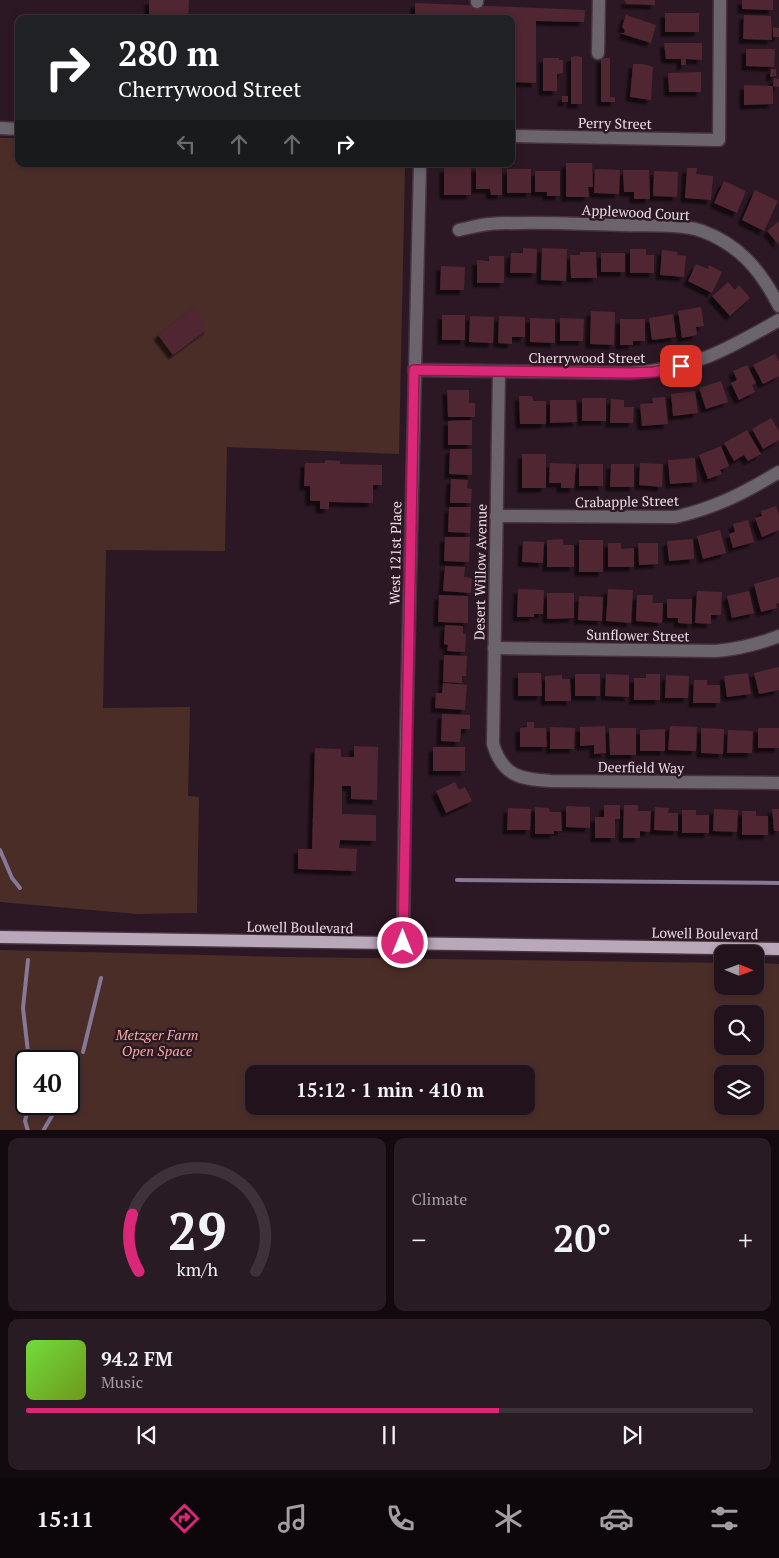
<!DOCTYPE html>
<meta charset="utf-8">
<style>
:root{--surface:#21121b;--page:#291b24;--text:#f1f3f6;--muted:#a29ea3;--line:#3e323a;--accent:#db2777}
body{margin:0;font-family:"PT Serif",serif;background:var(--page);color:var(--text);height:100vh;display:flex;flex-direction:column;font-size:19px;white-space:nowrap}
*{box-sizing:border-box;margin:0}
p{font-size:16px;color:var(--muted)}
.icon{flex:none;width:28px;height:28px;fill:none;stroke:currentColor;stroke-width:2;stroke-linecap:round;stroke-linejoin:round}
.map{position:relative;height:1130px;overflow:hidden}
.panel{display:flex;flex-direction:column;gap:8px;padding:8px;background:#120a0f;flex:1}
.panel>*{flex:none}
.banner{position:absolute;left:15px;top:15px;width:500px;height:152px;border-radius:10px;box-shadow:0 2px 8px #0003,0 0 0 1px var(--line);background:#202124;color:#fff;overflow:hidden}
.needle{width:32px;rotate:91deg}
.tools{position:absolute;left:714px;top:945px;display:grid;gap:10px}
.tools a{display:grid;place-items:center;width:50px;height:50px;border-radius:10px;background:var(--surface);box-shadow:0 2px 8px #0003,0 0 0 1px var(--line);font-size:25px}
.speed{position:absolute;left:15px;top:1050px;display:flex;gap:10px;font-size:25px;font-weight:700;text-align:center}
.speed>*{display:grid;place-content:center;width:65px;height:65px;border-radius:50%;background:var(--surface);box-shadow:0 2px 8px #0003,0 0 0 1px var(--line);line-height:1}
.speed .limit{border:2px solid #111;border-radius:8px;background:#fff;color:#111}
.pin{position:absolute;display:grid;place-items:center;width:42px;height:42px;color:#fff;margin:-21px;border-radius:10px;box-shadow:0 2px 8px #0006}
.me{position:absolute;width:55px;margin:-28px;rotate:0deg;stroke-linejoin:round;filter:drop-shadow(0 0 4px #0008)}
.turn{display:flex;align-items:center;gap:18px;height:105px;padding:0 20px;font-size:22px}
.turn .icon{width:65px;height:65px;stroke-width:2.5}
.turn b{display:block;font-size:35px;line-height:42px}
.lanes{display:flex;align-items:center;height:48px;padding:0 20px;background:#0003;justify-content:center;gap:25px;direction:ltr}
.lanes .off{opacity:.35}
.big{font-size:38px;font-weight:800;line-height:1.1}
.panel .card{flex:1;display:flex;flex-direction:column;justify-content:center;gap:8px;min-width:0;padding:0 18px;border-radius:10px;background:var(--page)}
.panel .dial{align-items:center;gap:0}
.dial svg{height:130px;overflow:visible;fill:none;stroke:var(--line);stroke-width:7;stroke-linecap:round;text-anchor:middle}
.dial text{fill:var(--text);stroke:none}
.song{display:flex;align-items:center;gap:15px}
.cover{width:60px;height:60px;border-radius:8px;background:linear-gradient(135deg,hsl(100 70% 55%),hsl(80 70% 35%))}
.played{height:5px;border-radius:2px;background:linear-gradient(90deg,var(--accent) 65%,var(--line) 65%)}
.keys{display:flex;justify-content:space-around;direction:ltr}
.heat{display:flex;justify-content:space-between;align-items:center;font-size:28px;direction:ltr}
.panel .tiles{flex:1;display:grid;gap:8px;grid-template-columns:1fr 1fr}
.card:last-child{grid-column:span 2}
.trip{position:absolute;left:245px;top:1065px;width:290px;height:50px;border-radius:10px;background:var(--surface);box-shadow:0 2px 8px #0003,0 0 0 1px var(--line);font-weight:800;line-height:50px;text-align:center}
.menu{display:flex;height:80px;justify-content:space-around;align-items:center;background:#0d070b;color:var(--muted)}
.menu .icon{width:35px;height:35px}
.menu .active{color:var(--accent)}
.menu b{font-size:22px;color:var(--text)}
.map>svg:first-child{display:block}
</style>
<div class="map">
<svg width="779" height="1131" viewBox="0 0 779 1131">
<defs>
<filter id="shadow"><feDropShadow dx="-4.5" dy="4.5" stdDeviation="1" flood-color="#0009"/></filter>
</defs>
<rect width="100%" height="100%" fill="#2c1824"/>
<g fill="#4b2d28" fill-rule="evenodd">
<path d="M0,138H19V164H405V166L399,454L227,447L225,551L106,550L103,708L190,707L188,796L199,797L197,913L137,914L0,902Z"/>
<path d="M0,950L285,957L722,963V986H755V963L779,964V1130H0ZM722,1014H755V1046H722ZM26,1061H69V1104H26ZM254,1074H526V1106H254ZM722,1074H755V1106H722Z"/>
</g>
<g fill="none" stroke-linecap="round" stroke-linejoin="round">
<g stroke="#857996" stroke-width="4">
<path d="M0,850L12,878L20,888"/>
<path d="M457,880L779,883"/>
<path d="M28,960L23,1008L29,1061"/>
<path d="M83,1052L101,978"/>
<path d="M69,1079L76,1074"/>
<path d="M28,1131L25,1121L29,1104"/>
<path d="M43,1131L59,1104"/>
</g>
</g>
<g fill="#502630" filter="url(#shadow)">
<path d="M149,0H189L188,19H149Z"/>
<path d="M624,0H655V5L627,4Z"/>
<path d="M742,0H773V10L742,9Z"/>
<path d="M415,3L585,10L584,22L536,21V83L511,82V19H415Z"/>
<rect x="665" y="13" width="34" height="19"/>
<path d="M626,15L656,25L651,43L619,33H624L625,30L622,27Z"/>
<path d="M744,15L771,16L772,40L743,39Z"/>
<path d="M773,27L779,28V37H773Z"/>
<path d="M664,43H702V60L686,59V65H681V59H666Z"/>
<path d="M746,49H775L774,67L746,66Z"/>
<path d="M577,56L582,57V104H571V57Z"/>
<path d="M543,58H559V60H563V73L557,74V91H543Z"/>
<path d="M601,58H610V97H615V102H601Z"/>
<path d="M633,64H643L653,67L651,100L630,97Z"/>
<path d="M771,69H776V76L770,77Z"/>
<path d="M701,72V92H669L668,73Z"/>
<path d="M774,78L779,79V87L773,86Z"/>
<path d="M744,85L773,86V104L744,105Z"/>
<rect x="562" y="96" width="6" height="6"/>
<path d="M566,163H592L593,187H588L589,197H566Z"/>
<path d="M476,167H502V195H491L490,189H476Z"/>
<rect x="444" y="168" width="27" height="27"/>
<path d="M687,168H697L696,174L713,176L711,200L685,198Z"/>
<rect x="507" y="169" width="24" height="24"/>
<path d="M595,169L620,170L619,194L594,193Z"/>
<path d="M623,170H649L650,199H634V192H624Z"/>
<path d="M535,171H560V196H547V192H535Z"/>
<path d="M654,171L678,172L677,197L653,196Z"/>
<path d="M724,181L746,191L737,213L714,203Z"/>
<path d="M755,190L778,201L764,231L742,220Z"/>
<path d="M779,221V245L767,231Z"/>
<path d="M523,248L537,249L536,273H510L511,253H523Z"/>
<path d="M542,248L567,249L566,281L541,280Z"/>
<path d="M630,249H646V255H654V273H630Z"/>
<path d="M662,250L678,252L677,255L686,256L684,277L660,275Z"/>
<path d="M580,252H596L597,278H571L570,255H580Z"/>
<rect x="601" y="253" width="24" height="19"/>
<path d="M489,256H504V283H477V260L489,261Z"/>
<path d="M696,264L708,269L709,265L722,272L712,293L688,281Z"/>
<path d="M441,266L465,267L464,290H440Z"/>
<path d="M728,282L735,290L739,285L750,298L730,316L712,296Z"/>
<path d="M701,307L704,326L696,327L697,335L682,338L678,311Z"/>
<path d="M193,308L209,328L173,355L158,335Z"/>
<path d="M591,311L615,312L614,345L590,344Z"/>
<path d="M673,314L676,337L652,340L649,318Z"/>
<rect x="442" y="315" width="23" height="25"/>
<path d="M470,316L494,317L493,343L469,342Z"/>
<path d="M499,316L525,317V337H512V344L498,343Z"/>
<path d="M530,318L555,319V343L530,342Z"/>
<path d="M560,318L584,319L583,341H560Z"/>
<path d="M620,319H645V341H633V345H620Z"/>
<path d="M775,354L779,361V376L763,384L753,365Z"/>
<path d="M747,365L756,383L752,385L755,392L739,400L731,383L737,380L733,371Z"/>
<path d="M721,381L728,402L706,409L699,388Z"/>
<path d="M447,390H469V403H475V417H448Z"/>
<path d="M695,391L698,413L673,416L671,394Z"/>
<path d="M519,396H532L533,401H546V424H520Z"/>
<path d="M665,397L668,424L642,426L640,404L653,403L652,398Z"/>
<rect x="582" y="398" width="24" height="23"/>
<path d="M611,399L624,400V407H634L633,423H610Z"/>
<path d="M550,400H576L577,422L550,423Z"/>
<path d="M771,418L779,431V440L763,449L752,429Z"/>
<path d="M472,420V445H448V421Z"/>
<path d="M747,430L761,454L748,461L744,455L734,461L724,443Z"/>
<path d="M721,446L729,466L720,470L722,474L708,479L699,455Z"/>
<path d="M450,449H472V475L449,474Z"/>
<rect x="522" y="454" width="24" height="34"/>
<path d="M695,458L697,482L670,484L668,460Z"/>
<path d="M325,460L340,461V464L382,465V485H373V503L329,502V509H320V501H310V486H304L305,463H325Z"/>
<path d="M550,463L576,464L574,488H561V483H549Z"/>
<path d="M640,463L663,464L662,487L639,485Z"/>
<rect x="579" y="464" width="24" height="22"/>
<path d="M611,464H634V487H610Z"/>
<path d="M451,479L468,480L467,488L472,489L471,503H450Z"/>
<path d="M776,506L779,515V530L762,537L755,518L762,516L761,511Z"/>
<path d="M449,507H471L470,533L448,532Z"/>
<path d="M748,520L754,542L733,548L729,534L735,532L733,524Z"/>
<path d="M720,530L726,553L703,559L697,536Z"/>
<path d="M445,537H470L469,562L444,561Z"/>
<path d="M563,539V545H574V567H547V540Z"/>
<path d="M693,539L694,559L669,561L667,541Z"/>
<rect x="579" y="540" width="24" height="32"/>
<path d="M523,541L544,542L543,563L522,562Z"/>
<path d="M608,543H621V549L634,548V567H608Z"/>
<path d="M638,543H658V564L639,565Z"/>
<path d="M445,566L465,567L464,577L472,578L471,593L443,591Z"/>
<path d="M779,577V603L776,604L777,608L761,612L754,584Z"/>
<path d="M518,589L544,590L543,614H534V617H517Z"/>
<path d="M608,589L633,590L631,623L606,621Z"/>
<path d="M697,591L722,592L721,615H711V624L695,623Z"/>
<path d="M749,591L754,613L732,618L727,596Z"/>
<path d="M547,593H574V618L547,619Z"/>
<path d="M439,595L468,596V623L438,622Z"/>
<path d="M637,595H653L652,603H663L662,623L636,621Z"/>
<path d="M579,596L603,597L602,621L578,620Z"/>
<path d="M667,599H692V624L678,623V618H667Z"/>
<path d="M445,625L463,626V634H466L465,652L447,651L448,645L444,644Z"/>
<path d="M444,655L467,656L466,676H462V683L443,682Z"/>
<path d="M779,667V690L759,694L754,673Z"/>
<path d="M518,673H541L542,696H518Z"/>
<path d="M748,673L751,694L727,697L724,676Z"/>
<rect x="575" y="674" width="25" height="22"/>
<path d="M606,674L629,675V697L605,696Z"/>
<path d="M646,674H660V700H634V678H646Z"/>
<path d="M562,675V679H570L571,701H545V676Z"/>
<path d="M666,675L689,676L688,698H665Z"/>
<path d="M694,680H707V685H720V703H693Z"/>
<path d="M443,683L467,685L465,710L435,708L436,693H442Z"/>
<path d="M442,714L470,715V729H461L460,742L441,741Z"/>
<path d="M527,722H534V728H546L547,747H520V728L527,727Z"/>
<path d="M605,726L606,753L594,754V745L580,746V727Z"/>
<path d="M670,726L697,727L696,751L668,750Z"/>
<path d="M550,727L575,728L574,749H550Z"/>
<path d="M609,728H636V755H610Z"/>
<path d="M701,728L724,729L723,754L701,753Z"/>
<rect x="758" y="728" width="21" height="20"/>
<path d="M665,729V751H640V730Z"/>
<path d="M728,730L753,731L752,753H727Z"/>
<path d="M354,746L378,747L377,800L351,799V786H342V814L376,815V841L340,840L339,848L357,849L356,871L298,869V849H312L315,748L341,749V757H354Z"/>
<rect x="433" y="747" width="32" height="24"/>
<path d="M455,782L459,790L465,787L472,801L446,813L436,791Z"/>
<path d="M604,805H620V819H615V838H595V817H604Z"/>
<path d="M624,805H638V811H651L650,832L640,831V838H623Z"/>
<path d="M566,806L590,807V828L566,827Z"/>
<path d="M535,807L549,808L550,812H561L562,831H554V834H535Z"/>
<path d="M655,807L669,808L668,813H678V831L654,830Z"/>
<path d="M508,808L531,809L530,830H507Z"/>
<path d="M714,809L738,810L737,832L713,831Z"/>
<path d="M772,809H779V831H774Z"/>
<path d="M682,810H696V815H709V833H682Z"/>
<path d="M742,811H756V816H768V835H742Z"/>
</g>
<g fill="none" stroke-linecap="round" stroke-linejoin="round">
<g stroke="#47333f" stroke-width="15">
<g id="minor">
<path d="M477,2V0"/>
<path d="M598,53L599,0"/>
<path d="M0,128L19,129"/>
<path d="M511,136L719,140L720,0"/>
<path d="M459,230C469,228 479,225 489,224C533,221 578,224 622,225C646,226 680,223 702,231C740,245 761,271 779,306"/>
<path d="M414,370L630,373C693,369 725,351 779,320"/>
<path d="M499,372L493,744C503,777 521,779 551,781L779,783"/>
<path d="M496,516L675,517C715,508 744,493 779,472"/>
<path d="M494,648L716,651C737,649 759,644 779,636"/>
<path d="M403,943L406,745L420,164"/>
</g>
</g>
<g stroke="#47333f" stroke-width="15">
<path id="major" d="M0,937L779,949"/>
</g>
<use href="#minor" stroke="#6b646c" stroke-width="12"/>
<use href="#major" stroke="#b8a8ba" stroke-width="12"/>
</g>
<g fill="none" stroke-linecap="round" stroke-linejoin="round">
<g stroke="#8e194d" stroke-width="12">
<path id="route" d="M403,943L414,370L630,373L654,372L681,366"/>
</g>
<use href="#route" stroke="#db2777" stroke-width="9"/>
</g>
<g text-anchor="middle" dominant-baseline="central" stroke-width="5" stroke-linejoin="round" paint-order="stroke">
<g font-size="14" fill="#eadce3" stroke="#2c1824">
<text transform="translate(615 123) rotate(1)">Perry Street</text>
<text transform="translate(636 212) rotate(3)">Applewood Court</text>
<text x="587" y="357">Cherrywood Street</text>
<text transform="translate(627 501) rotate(-1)">Crabapple Street</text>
<text transform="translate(395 553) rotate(-89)">West 121st Place</text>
<text transform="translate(480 572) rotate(-89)">Desert Willow Avenue</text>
<text transform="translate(638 635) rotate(1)">Sunflower Street</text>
<text transform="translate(641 767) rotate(1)">Deerfield Way</text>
<text transform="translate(300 927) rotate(1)">Lowell Boulevard</text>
<text transform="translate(705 933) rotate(1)">Lowell Boulevard</text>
</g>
<g font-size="14" font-style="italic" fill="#f7ab9e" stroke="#2c1824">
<text x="157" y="1034">Metzger Farm<tspan x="157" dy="16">Open Space</tspan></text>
</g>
</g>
</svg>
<div class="tools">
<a><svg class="needle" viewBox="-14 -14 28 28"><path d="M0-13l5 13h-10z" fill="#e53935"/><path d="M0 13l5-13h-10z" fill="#a29ea3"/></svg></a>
<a><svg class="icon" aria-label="search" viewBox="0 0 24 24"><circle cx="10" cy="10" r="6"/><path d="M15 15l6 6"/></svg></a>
<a><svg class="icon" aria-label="layers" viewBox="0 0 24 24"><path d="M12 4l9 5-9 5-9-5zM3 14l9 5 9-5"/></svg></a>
</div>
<div class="speed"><div class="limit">40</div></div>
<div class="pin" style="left:681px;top:366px;background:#d93025"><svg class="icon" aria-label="arrive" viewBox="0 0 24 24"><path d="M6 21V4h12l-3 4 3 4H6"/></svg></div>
<svg class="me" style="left:403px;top:943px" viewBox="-20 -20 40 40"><circle r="17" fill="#db2777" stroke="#fff" stroke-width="3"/><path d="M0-11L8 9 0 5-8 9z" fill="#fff"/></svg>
<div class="trip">15:12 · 1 min · 410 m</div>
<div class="banner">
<div class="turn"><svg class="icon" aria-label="right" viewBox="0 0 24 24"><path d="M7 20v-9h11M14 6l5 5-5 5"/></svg><div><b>280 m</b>Cherrywood Street</div></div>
<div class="lanes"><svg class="icon off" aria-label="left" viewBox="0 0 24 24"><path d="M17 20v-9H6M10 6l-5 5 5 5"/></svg><svg class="icon off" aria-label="ahead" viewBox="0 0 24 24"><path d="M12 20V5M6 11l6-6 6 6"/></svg><svg class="icon off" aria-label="ahead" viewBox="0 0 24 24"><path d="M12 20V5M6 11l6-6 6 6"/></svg><svg class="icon" aria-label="right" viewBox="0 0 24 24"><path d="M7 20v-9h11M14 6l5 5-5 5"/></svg></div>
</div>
</div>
<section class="panel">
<div class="tiles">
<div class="card dial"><svg viewBox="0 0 100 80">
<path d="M14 69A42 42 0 1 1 86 69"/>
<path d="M14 69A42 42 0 0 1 10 34" stroke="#db2777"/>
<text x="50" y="56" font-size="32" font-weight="700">29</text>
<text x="50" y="72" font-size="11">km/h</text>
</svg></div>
<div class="card"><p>Climate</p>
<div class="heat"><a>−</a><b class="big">20°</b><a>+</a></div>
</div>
<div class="card">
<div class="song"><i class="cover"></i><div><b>94.2 FM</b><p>Music</p></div></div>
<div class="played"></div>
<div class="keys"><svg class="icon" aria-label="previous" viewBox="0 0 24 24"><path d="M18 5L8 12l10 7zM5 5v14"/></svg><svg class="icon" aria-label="pause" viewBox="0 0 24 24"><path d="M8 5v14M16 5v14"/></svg><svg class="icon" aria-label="next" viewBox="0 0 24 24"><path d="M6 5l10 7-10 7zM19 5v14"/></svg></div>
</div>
</div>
</section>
<nav class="menu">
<b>15:11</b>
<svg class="icon active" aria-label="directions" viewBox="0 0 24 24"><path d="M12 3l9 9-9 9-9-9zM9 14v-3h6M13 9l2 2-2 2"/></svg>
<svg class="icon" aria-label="music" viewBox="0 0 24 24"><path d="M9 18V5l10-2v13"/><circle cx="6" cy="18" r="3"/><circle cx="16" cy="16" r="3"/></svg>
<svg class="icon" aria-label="phone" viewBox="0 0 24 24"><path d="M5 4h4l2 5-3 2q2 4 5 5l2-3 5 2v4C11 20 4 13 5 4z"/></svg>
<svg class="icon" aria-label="climate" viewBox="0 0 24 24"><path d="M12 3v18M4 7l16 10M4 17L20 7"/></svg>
<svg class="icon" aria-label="car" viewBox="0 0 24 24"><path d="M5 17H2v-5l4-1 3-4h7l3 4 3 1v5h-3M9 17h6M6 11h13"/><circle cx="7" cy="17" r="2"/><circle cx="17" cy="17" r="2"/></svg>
<svg class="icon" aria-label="filters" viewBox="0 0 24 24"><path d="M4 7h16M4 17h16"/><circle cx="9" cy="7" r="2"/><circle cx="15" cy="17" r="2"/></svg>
</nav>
